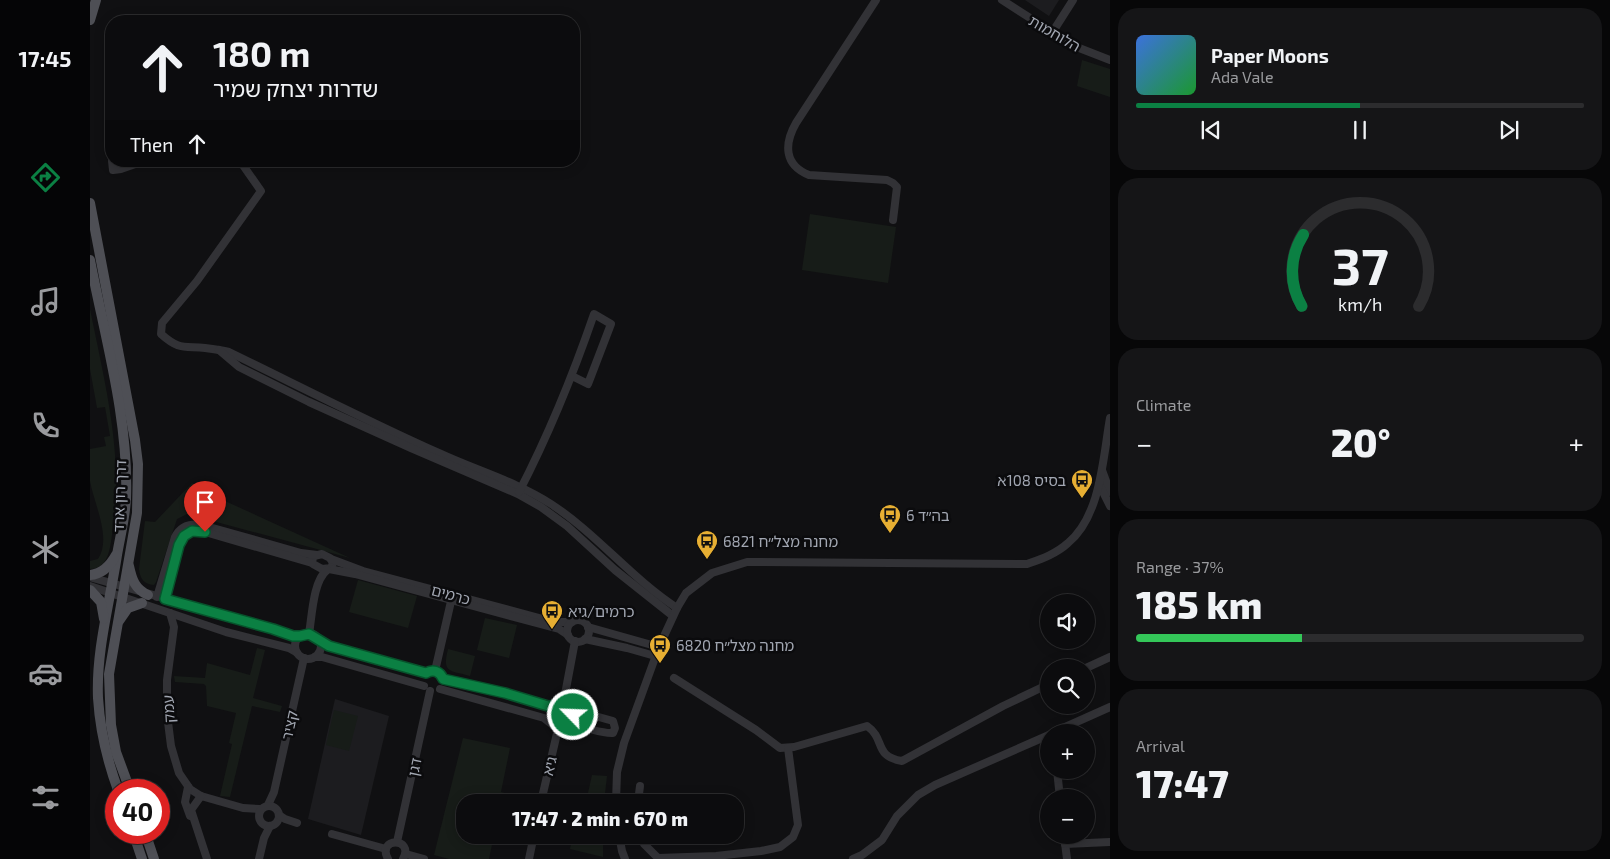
<!DOCTYPE html>
<meta charset="utf-8">
<style>
:root{--surface:#0c0c0e;--page:#151517;--text:#f1f3f6;--muted:#9a9b9e;--line:#2c2c2e;--accent:#0b8043}
body{margin:0;font-family:"Exo 2","Noto Sans Hebrew",sans-serif;background:var(--page);color:var(--text);height:100vh;display:flex;flex-direction:column;font-size:19px;white-space:nowrap}
*{box-sizing:border-box;margin:0}
p{font-size:16px;color:var(--muted)}
.icon{flex:none;width:28px;height:28px;fill:none;stroke:currentColor;stroke-width:2;stroke-linecap:round;stroke-linejoin:round}
.map{position:relative;flex:1;overflow:hidden}
.sheet{display:flex;flex-direction:column;gap:8px;padding:8px;background:#070708;width:500px}
.sheet>*{flex:none}
.top-card{position:absolute;left:15px;top:15px;width:475px;height:152px;border-radius:20px;box-shadow:0 2px 12px #0003,0 0 0 1px var(--line);background:#0c0c0e;color:var(--text);overflow:hidden}
.tools{position:absolute;left:950px;top:594px;display:grid;gap:10px}
.tools a{display:grid;place-items:center;width:55px;height:55px;border-radius:50%;background:var(--surface);box-shadow:0 2px 12px #0003,0 0 0 1px var(--line);font-size:25px}
.speed{position:absolute;left:15px;top:779px;display:flex;gap:10px;font-size:25px;font-weight:700;text-align:center}
.speed>*{display:grid;place-content:center;width:65px;height:65px;border-radius:50%;background:var(--surface);box-shadow:0 2px 12px #0003,0 0 0 1px var(--line);line-height:1}
.speed .limit{border:8px solid #d22;background:#fff;color:#111}
.pin{position:absolute;display:grid;place-items:center;width:42px;height:42px;color:#fff;margin:-51px -21px;border-radius:50% 50% 50% 0;rotate:-45deg;box-shadow:0 0 5px #0007}
.pin .icon{rotate:45deg}
.me{position:absolute;width:55px;margin:-28px;rotate:294deg;stroke-linejoin:round;filter:drop-shadow(0 0 4px #0008)}
.turn{display:flex;align-items:center;gap:18px;height:105px;padding:0 25px;font-size:22px}
.turn .icon{width:65px;height:65px;stroke-width:2.5}
.turn b{display:block;font-size:35px;line-height:42px}
.then{display:flex;align-items:center;height:48px;padding:0 25px;background:#0003;gap:10px;font-size:19px}
.big{font-size:38px;font-weight:800;line-height:1.1}
.sheet .widget{flex:1;display:flex;flex-direction:column;justify-content:center;gap:8px;min-width:0;padding:0 18px;border-radius:20px;background:var(--page)}
.sheet .dial{align-items:center;gap:0}
.dial svg{height:130px;overflow:visible;fill:none;stroke:var(--line);stroke-width:7;stroke-linecap:round;text-anchor:middle}
.dial text{fill:var(--text);stroke:none}
.song{display:flex;align-items:center;gap:15px}
.cover{width:60px;height:60px;border-radius:8px;background:linear-gradient(135deg,hsl(220 70% 55%),hsl(130 70% 35%))}
.played{height:5px;border-radius:2px;background:linear-gradient(90deg,var(--accent) 50%,var(--line) 50%)}
.keys{display:flex;justify-content:space-around;direction:ltr}
.heat{display:flex;justify-content:space-between;align-items:center;font-size:28px;direction:ltr}
.charge{height:8px;border-radius:4px;background:linear-gradient(90deg,#34c759 37%,var(--line) 0)}
.trip{position:absolute;left:366px;top:794px;width:288px;height:50px;border-radius:20px;background:var(--surface);box-shadow:0 2px 12px #0003,0 0 0 1px var(--line);font-weight:800;line-height:50px;text-align:center}
main{display:flex;flex:1;min-height:0}
.tab-bar{display:flex;flex-direction:column;width:90px;justify-content:space-around;align-items:center;background:#050506;color:var(--muted)}
.tab-bar .icon{width:35px;height:35px}
.tab-bar .active{color:var(--accent)}
.tab-bar b{font-size:22px;color:var(--text)}
.map>svg:first-child{display:block}
</style>
<main>
<nav class="tab-bar">
<b>17:45</b>
<svg class="icon active" aria-label="directions" viewBox="0 0 24 24"><path d="M12 3l9 9-9 9-9-9zM9 14v-3h6M13 9l2 2-2 2"/></svg>
<svg class="icon" aria-label="music" viewBox="0 0 24 24"><path d="M9 18V5l10-2v13"/><circle cx="6" cy="18" r="3"/><circle cx="16" cy="16" r="3"/></svg>
<svg class="icon" aria-label="phone" viewBox="0 0 24 24"><path d="M5 4h4l2 5-3 2q2 4 5 5l2-3 5 2v4C11 20 4 13 5 4z"/></svg>
<svg class="icon" aria-label="climate" viewBox="0 0 24 24"><path d="M12 3v18M4 7l16 10M4 17L20 7"/></svg>
<svg class="icon" aria-label="car" viewBox="0 0 24 24"><path d="M5 17H2v-5l4-1 3-4h7l3 4 3 1v5h-3M9 17h6M6 11h13"/><circle cx="7" cy="17" r="2"/><circle cx="17" cy="17" r="2"/></svg>
<svg class="icon" aria-label="filters" viewBox="0 0 24 24"><path d="M4 7h16M4 17h16"/><circle cx="9" cy="7" r="2"/><circle cx="15" cy="17" r="2"/></svg>
</nav>
<div class="map">
<svg width="1020" height="859" viewBox="0 0 1020 859">
<rect width="100%" height="100%" fill="#101012"/>
<g fill="#1c1c1f">
<path d="M935,0H969L959,16Z"/>
<path d="M245,699L299,716L271,835L218,819Z"/>
</g>
<g fill="#171c18">
<path d="M992,60L1020,69V97L987,86Z"/>
<path d="M720,214L806,227L798,283L712,270Z"/>
<path d="M0,309C15,384 35,459 22,535C20,549 18,569 0,569V561L8,559C22,538 4,504 0,481C0,471 0,460 0,449L16,446L14,437L20,436L15,407L7,408L0,369Z"/>
<path d="M102,483L122,495L260,558L97,514L87,519L66,582L64,585C54,584 50,579 49,569L55,521L65,522Z"/>
<path d="M268,580L327,596L318,628L259,612Z"/>
<path d="M395,618L427,625L419,658L387,650Z"/>
<path d="M167,648L175,650L163,698L192,706L190,712L162,706L140,797L130,796L142,744L139,743L146,713L117,706L116,686L114,684L85,682L84,676L115,678L117,663L160,675Z"/>
<path d="M358,649L385,656L380,676C359,670 352,673 358,649Z"/>
<path d="M244,710L268,716L259,751L236,745Z"/>
<path d="M373,738L420,748L411,792L444,800L443,802H422L411,800L410,802H375V835H404L399,859H359L344,855Z"/>
<path d="M502,775L517,776L514,802H496Z"/>
<path d="M483,835H513V857L480,849Z"/>
</g>
<g fill="none" stroke-linecap="round" stroke-linejoin="round">
<g stroke="#323236" stroke-width="8">
<path d="M786,0L706,123C694,144 694,165 719,175L797,180L803,183L807,187L803,220"/>
<path d="M912,0L984,46L1020,60"/>
<path d="M962,33L983,0"/>
<path d="M22,161L23,170L31,169L54,161"/>
<path d="M150,161L171,191L107,281L72,323L71,334C89,350 93,346 115,348C123,349 131,350 139,352C209,386 279,422 351,454C388,471 427,482 461,504C507,534 541,578 587,608"/>
<path d="M129,350L149,367L219,402L321,448L428,494L451,507L477,526L525,570L583,616"/>
<path d="M1012,470L1020,492"/>
<path d="M1009,484L1020,506"/>
<path d="M429,492C459,434 483,375 504,314L521,324L498,384L482,376"/>
<path d="M232,554L240,558L243,563L241,568L232,569L223,564L222,561L224,556Z"/>
<path d="M241,559L273,571L453,619L471,622H482"/>
<path d="M239,569L265,574L469,629L478,635"/>
<path d="M0,577L183,629L203,636L210,637"/>
<path d="M0,586L136,632L199,648L206,652"/>
<path d="M67,597L85,537C91,525 100,523 112,525L211,553L227,555"/>
<path d="M75,599C76,589 86,545 93,537C99,530 106,530 115,532L222,563"/>
<path d="M80,613L84,627L77,680V714L81,746L89,773L100,789L111,796L153,808L170,809"/>
<circle cx="488" cy="631" r="11"/>
<path d="M498,627L569,647"/>
<circle cx="218" cy="646" r="13"/>
<path d="M219,634C222,616 223,581 237,570"/>
<path d="M495,639L537,648L565,656"/>
<path d="M229,641L239,646L336,673"/>
<path d="M225,657H232L334,686"/>
<path d="M996,668L1020,657"/>
<path d="M345,671L362,597"/>
<path d="M584,678L666,730L690,748L704,747L777,726C796,739 783,756 812,761L913,706L959,684"/>
<path d="M350,689L454,718L468,729L476,728L482,722V712L476,706H458L415,693L353,679"/>
<path d="M473,705L485,641"/>
<path d="M478,727C493,724 508,734 523,733L525,728L523,721L480,709"/>
<path d="M964,732L1020,707"/>
<path d="M967,770L970,798"/>
<path d="M98,787L95,802L100,816"/>
<path d="M111,796L101,810L117,859"/>
<path d="M451,802L468,729"/>
<path d="M526,802L527,772L534,743L569,647L587,608L596,593L622,573L657,562L937,564C951,559 966,554 978,543C1011,516 1013,457 1020,418"/>
<path d="M548,802L550,786"/>
<path d="M178,805L184,792L214,658"/>
<circle cx="179" cy="816" r="10"/>
<path d="M189,815L195,819L207,823"/>
<path d="M242,834L296,849"/>
<path d="M529,835L532,851L535,859"/>
<path d="M551,835L554,844L568,858L626,856L671,851L690,847L703,837L708,825L698,748"/>
<path d="M974,835L977,859"/>
<path d="M307,842L340,691"/>
<path d="M975,844L1020,842"/>
<path d="M316,854L334,859"/>
<path d="M169,859L174,838L180,826"/>
<path d="M298,859C286,837 325,837 313,859"/>
<path d="M439,859L444,835"/>
<path d="M763,859L772,855L792,840L807,816L828,795L845,785L959,735"/>
</g>
<g stroke="#4e4f55" stroke-width="10">
<path d="M0,20L6,0"/>
<path d="M0,203L45,440L48,464L47,513L19,674L21,725L26,752L40,790"/>
<path d="M0,260C15,338 39,419 36,499C35,518 30,537 27,555C20,602 6,650 8,698C10,730 17,760 28,790"/>
<path d="M39,566C42,580 45,589 58,595"/>
<path d="M0,575C12,574 20,566 26,555"/>
<path d="M0,590L11,602L14,619"/>
<path d="M29,621L38,608L52,603"/>
<path d="M43,832L52,859"/>
<path d="M55,832L64,859"/>
</g>
</g>
<g fill="none" stroke-linecap="round" stroke-linejoin="round">
<g stroke="#07532c" stroke-width="12">
<path id="route" d="M115,532L102,531L94,536L89,545L75,599L183,629L203,636H210L219,634L239,646L336,673C343,669 350,671 353,679L415,693L458,706L473,705L480,709L483,715"/>
</g>
<use href="#route" stroke="#0b8043" stroke-width="9"/>
</g>
<defs>
<g id="bus-pin" transform="scale(1.125)"><path d="M0 17L-7.5 6A9.5 9.5 0 1 1 7.5 6Z" fill="#e7af33" stroke="#0b0b0d"/><path d="M-5-6H5V4H4V6H2V4H-2V6H-4V4H-5ZM-3.5-4V0h7V-4ZM-3.5 1.2v1.5H-2V1.2ZM2 1.2v1.5H3.5V1.2Z" fill="#111"/></g>
</defs>
<g fill-rule="evenodd">
<use href="#bus-pin" x="992" y="480"/>
<use href="#bus-pin" x="800" y="515"/>
<use href="#bus-pin" x="617" y="541"/>
<use href="#bus-pin" x="462" y="611"/>
<use href="#bus-pin" x="570" y="645"/>
</g>
<g text-anchor="middle" dominant-baseline="central" stroke-width="5" stroke-linejoin="round" paint-order="stroke">
<g font-size="15" fill="#a2a7b2" stroke="#0b0b0d">
<text transform="translate(965 33) rotate(30)">הלוחמות</text>
<text transform="translate(29 496) rotate(-88)">דרך רון ארד</text>
<text transform="translate(361 594) rotate(15)">כרמים</text>
<text transform="translate(78 709) rotate(-93)">עמק</text>
<text transform="translate(199 725) rotate(-78)">קציר</text>
<text transform="translate(459 766) rotate(-77)">גיא</text>
<text transform="translate(324 767) rotate(-78)">דגן</text>
</g>
<g font-size="15" fill="#a2a7b2" stroke="#0b0b0d" text-anchor="start">
<text x="976" y="480" text-anchor="end">בסיס 108א</text>
<text x="816" y="515">בה״ד 6</text>
<text x="633" y="541">מחנה מצל״ח 6821</text>
<text x="478" y="611">כרמים/גיא</text>
<text x="586" y="645">מחנה מצל״ח 6820</text>
</g>
</g>
</svg>
<div class="tools">
<a><svg class="icon" aria-label="sound" viewBox="0 0 24 24"><path d="M4 9h4l5-4v14l-5-4H4zM17 9q2 3 0 6"/></svg></a>
<a><svg class="icon" aria-label="search" viewBox="0 0 24 24"><circle cx="10" cy="10" r="6"/><path d="M15 15l6 6"/></svg></a>
<a>+</a>
<a>−</a>
</div>
<div class="speed"><div class="limit">40</div></div>
<div class="pin" style="left:115px;top:532px;background:#d93025"><svg class="icon" aria-label="arrive" viewBox="0 0 24 24"><path d="M6 21V4h12l-3 4 3 4H6"/></svg></div>
<svg class="me" style="left:483px;top:715px" viewBox="-20 -20 40 40"><circle r="17" fill="#0b8043" stroke="#fff" stroke-width="3"/><path d="M0-11L8 9 0 5-8 9z" fill="#fff"/></svg>
<div class="trip">17:47 · 2 min · 670 m</div>
<div class="top-card">
<div class="turn"><svg class="icon" aria-label="ahead" viewBox="0 0 24 24"><path d="M12 20V5M6 11l6-6 6 6"/></svg><div><b>180 m</b>שדרות יצחק שמיר</div></div>
<div class="then">Then<svg class="icon" aria-label="ahead" viewBox="0 0 24 24"><path d="M12 20V5M6 11l6-6 6 6"/></svg></div>
</div>
</div>
<section class="sheet">
<div class="widget">
<div class="song"><i class="cover"></i><div><b>Paper Moons</b><p>Ada Vale</p></div></div>
<div class="played"></div>
<div class="keys"><svg class="icon" aria-label="previous" viewBox="0 0 24 24"><path d="M18 5L8 12l10 7zM5 5v14"/></svg><svg class="icon" aria-label="pause" viewBox="0 0 24 24"><path d="M8 5v14M16 5v14"/></svg><svg class="icon" aria-label="next" viewBox="0 0 24 24"><path d="M6 5l10 7-10 7zM19 5v14"/></svg></div>
</div>
<div class="widget dial"><svg viewBox="0 0 100 80">
<path d="M14 69A42 42 0 1 1 86 69"/>
<path d="M14 69A42 42 0 0 1 15 25" stroke="#0b8043"/>
<text x="50" y="56" font-size="32" font-weight="700">37</text>
<text x="50" y="72" font-size="11">km/h</text>
</svg></div>
<div class="widget"><p>Climate</p>
<div class="heat"><a>−</a><b class="big">20°</b><a>+</a></div>
</div>
<div class="widget"><p>Range · 37%</p><b class="big">185 km</b><div class="charge"></div></div>
<div class="widget"><p>Arrival</p><b class="big">17:47</b></div>
</section>
</main>
